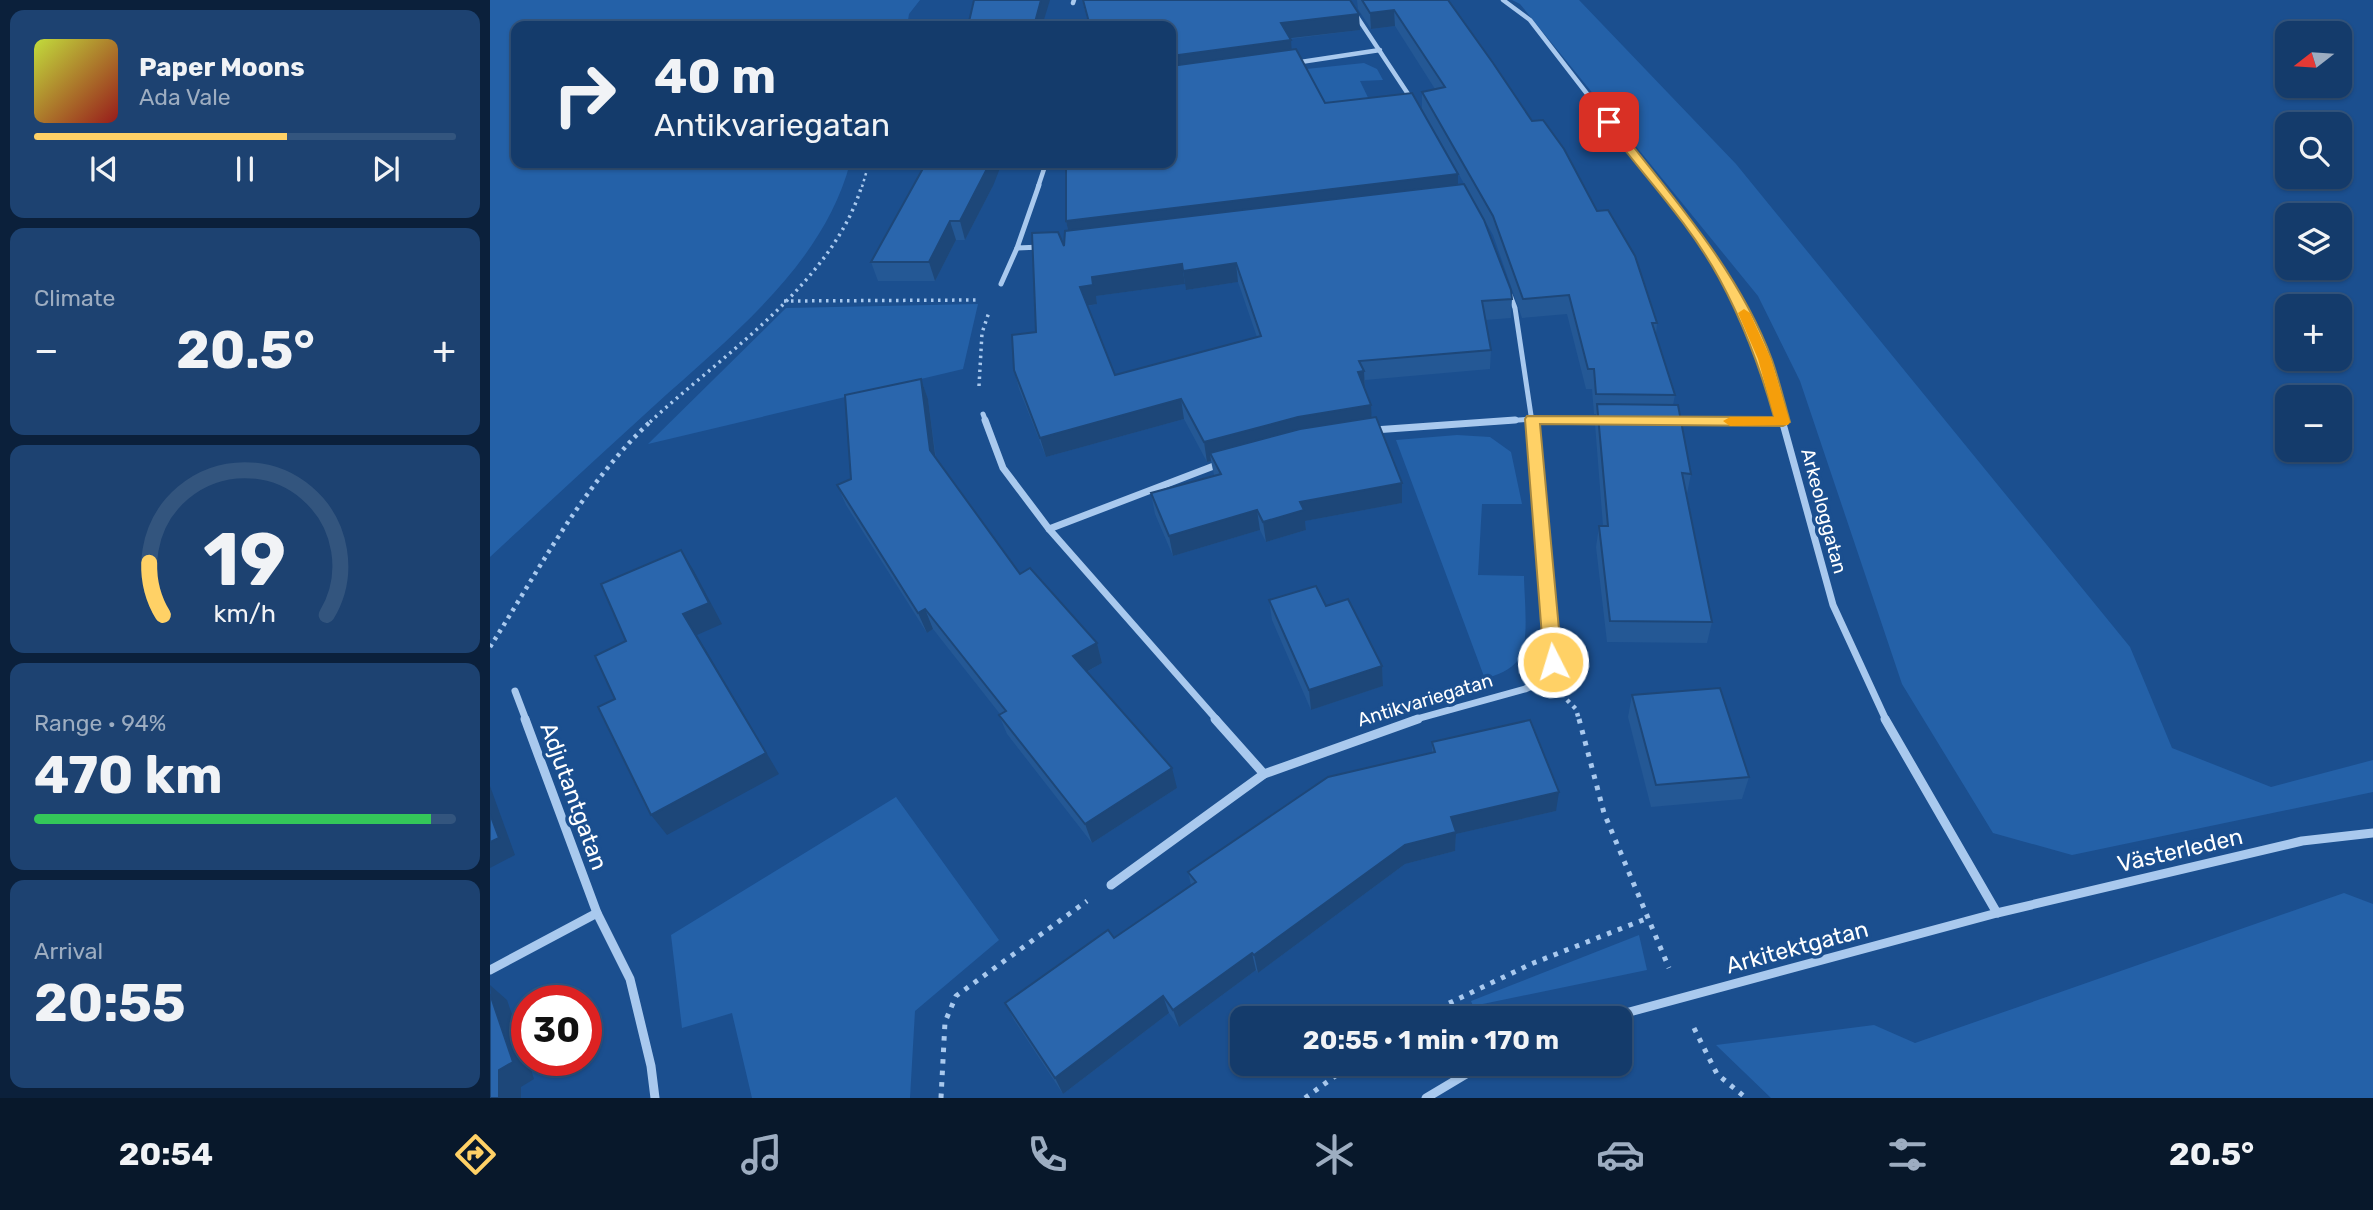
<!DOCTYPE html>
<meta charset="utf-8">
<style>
:root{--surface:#143b6b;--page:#1d4271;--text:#f1f3f6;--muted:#9dadc1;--line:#33557e;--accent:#ffd166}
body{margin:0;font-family:Rubik,sans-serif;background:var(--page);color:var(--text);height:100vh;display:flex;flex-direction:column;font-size:26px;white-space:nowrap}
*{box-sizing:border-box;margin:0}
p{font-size:23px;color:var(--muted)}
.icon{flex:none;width:38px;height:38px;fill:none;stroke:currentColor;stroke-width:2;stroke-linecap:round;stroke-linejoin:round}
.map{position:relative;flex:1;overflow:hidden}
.side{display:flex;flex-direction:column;gap:10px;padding:10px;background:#0b203b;width:490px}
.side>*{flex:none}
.hud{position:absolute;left:21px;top:21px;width:665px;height:147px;border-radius:14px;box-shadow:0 2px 5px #0004,0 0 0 2px var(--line);background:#143b6b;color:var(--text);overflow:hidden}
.needle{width:46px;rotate:253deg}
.tools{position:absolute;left:1785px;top:21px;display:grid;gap:14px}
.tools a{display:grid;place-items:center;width:77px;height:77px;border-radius:14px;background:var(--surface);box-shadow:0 2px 5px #0004,0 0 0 2px var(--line);font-size:35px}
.speed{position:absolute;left:21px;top:985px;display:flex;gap:14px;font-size:35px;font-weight:700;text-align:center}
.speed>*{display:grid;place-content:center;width:91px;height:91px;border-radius:50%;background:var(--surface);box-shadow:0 2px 5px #0004,0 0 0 2px var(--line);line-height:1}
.speed .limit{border:10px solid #d22;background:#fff;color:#111}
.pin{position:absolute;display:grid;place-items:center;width:60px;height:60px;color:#fff;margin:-30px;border-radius:14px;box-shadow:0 4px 10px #0006}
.me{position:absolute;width:77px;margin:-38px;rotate:355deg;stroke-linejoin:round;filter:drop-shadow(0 0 5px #0008)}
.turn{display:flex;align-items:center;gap:24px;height:147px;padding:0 28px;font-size:32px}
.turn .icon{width:91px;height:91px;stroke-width:2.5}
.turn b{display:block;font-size:49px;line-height:60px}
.big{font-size:52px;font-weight:700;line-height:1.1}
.side .card{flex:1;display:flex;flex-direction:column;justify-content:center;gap:10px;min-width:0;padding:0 24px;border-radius:14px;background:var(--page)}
.side .dial{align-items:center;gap:0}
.dial svg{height:182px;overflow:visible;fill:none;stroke:var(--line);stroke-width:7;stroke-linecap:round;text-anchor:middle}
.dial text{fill:var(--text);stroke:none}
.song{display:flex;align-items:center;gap:21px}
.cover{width:84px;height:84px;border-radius:10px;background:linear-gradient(135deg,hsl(70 70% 55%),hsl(0 70% 35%))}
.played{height:7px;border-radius:4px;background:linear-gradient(90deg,var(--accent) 60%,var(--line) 60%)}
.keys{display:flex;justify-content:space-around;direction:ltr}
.heat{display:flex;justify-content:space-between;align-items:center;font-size:38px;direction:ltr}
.charge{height:10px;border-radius:5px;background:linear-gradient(90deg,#34c759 94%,var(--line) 0)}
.trip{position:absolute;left:740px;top:1006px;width:402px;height:70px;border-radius:14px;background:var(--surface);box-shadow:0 2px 5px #0004,0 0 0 2px var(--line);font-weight:700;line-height:70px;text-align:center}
.tab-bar{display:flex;height:112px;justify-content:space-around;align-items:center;background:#08182b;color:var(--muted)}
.tab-bar .icon{width:49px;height:49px}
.tab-bar .selected{color:var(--accent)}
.tab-bar b{font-size:32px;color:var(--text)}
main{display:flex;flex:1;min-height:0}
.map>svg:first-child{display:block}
</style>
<main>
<section class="side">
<div class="card">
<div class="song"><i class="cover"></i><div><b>Paper Moons</b><p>Ada Vale</p></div></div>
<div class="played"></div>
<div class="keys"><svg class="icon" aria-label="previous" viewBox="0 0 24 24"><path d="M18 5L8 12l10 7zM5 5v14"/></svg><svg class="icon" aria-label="pause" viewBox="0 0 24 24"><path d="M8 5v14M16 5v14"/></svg><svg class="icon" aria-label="next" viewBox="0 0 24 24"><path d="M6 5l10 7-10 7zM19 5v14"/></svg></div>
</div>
<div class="card"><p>Climate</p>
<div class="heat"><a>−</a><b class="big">20.5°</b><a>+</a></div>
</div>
<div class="card dial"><svg viewBox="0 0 100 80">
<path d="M14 69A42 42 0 1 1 86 69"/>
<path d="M14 69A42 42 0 0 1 8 46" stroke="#ffd166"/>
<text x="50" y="56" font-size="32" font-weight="700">19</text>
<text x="50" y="72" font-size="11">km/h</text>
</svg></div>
<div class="card"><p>Range · 94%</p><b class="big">470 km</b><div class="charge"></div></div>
<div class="card"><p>Arrival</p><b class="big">20:55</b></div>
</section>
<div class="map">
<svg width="1883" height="1098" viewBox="0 0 1883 1098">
<rect width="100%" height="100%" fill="#1b4f8f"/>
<g fill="#2461a8">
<path d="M0,0H430L419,14L417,26H26V163H360C333,265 241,336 165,405C110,455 55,506 0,557Z"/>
<path d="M1022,0H1089L1246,164L1640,647L1682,748L1781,787L1883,760V792L1582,855L1503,833L1412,684L1310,381L1268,296L1030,4Z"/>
<path d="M874,63L887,69L893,80L870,81L884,110L799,118L777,73Z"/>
<path d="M488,304L473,369L158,444L296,308Z"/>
<path d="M967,435L1000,437L1021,452L1032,504H992L988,575L1034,576C1034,595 1040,645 1029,659C1020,671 1008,674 995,679L906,440Z"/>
<path d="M406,797L509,940L425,1011L420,1098H262L242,1013L192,1028L181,935Z"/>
<path d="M1854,893L1883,904V1098H1281L1226,1045L1384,1025L1425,1043Z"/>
<path d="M1149,935L1157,970L983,1006L981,1001Z"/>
</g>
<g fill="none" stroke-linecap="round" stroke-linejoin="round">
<path stroke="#a9c9ee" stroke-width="2.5" stroke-dasharray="2.5 3.5" stroke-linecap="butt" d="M372,187L379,163"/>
<g stroke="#a9c9ee" stroke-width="3.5" stroke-dasharray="2.5 4.5" stroke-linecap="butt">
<path d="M294,301L488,300"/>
<path d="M489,386L492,333L499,312"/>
<path d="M160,422C232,355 343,283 372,185"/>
</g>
<g stroke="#a9c9ee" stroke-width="4.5" stroke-dasharray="3.5 5" stroke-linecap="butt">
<path d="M0,647C49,570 94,483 162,420"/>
<path d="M1077,700L1086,709L1089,720"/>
</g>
<g stroke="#a9c9ee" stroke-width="5" stroke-dasharray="4.5 7" stroke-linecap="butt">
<path d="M1089,719L1114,813L1179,968"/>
<path d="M928,1018L1041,964L1158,918"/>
<path d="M1204,1028L1227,1074L1256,1098"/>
<path d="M451,1098L455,1022L466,996L597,901"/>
<path d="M815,1098L862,1064"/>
</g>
<g stroke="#a9c9ee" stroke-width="4.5">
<path d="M856,0L922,100"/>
<path d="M1013,0L1040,20L1169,187"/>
<path d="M583,3L584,0"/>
<path d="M804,63L890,50"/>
<path d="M548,187L556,163"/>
</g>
<g stroke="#a9c9ee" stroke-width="5">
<path d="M549,185L527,248L551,247"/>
<path d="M1167,185C1209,238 1252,295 1275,359C1282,379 1287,401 1292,422"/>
<path d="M511,284L527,248"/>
<path d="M1020,295L1025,308L1042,422"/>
<path d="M493,414L496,422"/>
<path d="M1181,421L1285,422"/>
<path d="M1000,422L1042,419L1114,420"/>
</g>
<g stroke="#a9c9ee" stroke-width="7">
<path d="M495,420L513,468L559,529L727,720"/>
<path d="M1292,420L1343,605L1396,720"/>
<path d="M1181,421L1293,422"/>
<path d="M884,430L1025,420"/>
<path d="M559,529L729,464"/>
<path d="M25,691L36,720"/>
<path d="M923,720L1035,689L1057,679L1063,662L1042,420"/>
</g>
<g stroke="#a9c9ee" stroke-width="9">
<path d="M35,719L107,913L140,979L161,1066L165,1098"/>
<path d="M725,719L774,774L928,719"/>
<path d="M1395,719L1507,913"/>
<path d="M621,885L774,774"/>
<path d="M0,970L107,913"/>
<path d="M1117,1018L1507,913L1812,841L1883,833"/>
<path d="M936,1098L993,1064"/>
</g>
</g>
<g fill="#245895" fill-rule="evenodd">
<path d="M592,0H860L870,30L800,39L801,50L835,103L968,185L1022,299L1021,318L995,320L1001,350L1000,369L875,380V390L882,418L912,503L815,521L816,530L776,542L770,530L683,556L665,514L661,493L724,475L721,461L717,462L694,419L556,457L529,389L524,370L546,332L574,246L578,231L576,221L681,163V26H599ZM748,282L767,337L625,375L598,306L607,304L606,296L695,284L696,290Z"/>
<path d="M867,0H958L1042,121L1107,211L1167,323L1166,334L1185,395L1183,405L1201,474L1197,494L1222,622L1217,643L1117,642L1106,547L1109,526H1113L1105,424L1106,414H1104L1102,389H1096L1077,314L1032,318L1003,235L932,109V92L945,89L905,26L881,29L868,9Z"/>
<path d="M503,186L475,240H466L445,281H388L381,262Z"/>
<path d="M431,379L438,399L446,458L530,574L607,643L612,663L597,672L687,788L602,843L517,734L509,715L510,714L443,629L437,633L356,505L347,485L361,479Z"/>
<path d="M779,600L836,606L892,666L893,686L821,710L782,620Z"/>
<path d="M1142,695L1259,777L1252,799L1161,807L1138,717Z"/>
<path d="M942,742L1066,811L966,834L965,851L915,864L768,973L766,970L689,1027L679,1013L573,1094L524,1020L515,1003L624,938L701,885L698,872L942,753Z"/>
</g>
<g fill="#1d4779">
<path d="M551,0H560L552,26H544Z"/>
<path d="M904,10L905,26L881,29L880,13Z"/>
<path d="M869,14L870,30L793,39L791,23Z"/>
<path d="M801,40L802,57L681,73V56Z"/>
<path d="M500,163H512L503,186L475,240L470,221Z"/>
<path d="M968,174V193L580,239L576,221Z"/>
<path d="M460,221L466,240L445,281L439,262Z"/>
<path d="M746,263L748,282L696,290L693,271Z"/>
<path d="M692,264L695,284L606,296L607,304L595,306L590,287L602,277Z"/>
<path d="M874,371L875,391L868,372Z"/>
<path d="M431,379L438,399L447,470L440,450Z"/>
<path d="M691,399L694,419L556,457L550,438Z"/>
<path d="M881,405L882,425L720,453L721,461L717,462L714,442L808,417Z"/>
<path d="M912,483V503L815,521L816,530L776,542L773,522L810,502Z"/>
<path d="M767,510L770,530L683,556L679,536Z"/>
<path d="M191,550L204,571L232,624L207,635L289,774L177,835L161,815Z"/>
<path d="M435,609L443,629L437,633L428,613Z"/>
<path d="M607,643L612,663L589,676L583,656Z"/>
<path d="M892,666L893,686L821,710L819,690Z"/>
<path d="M682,768L687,788L602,843L595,824Z"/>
<path d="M0,786L25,855L0,868Z"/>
<path d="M1069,792L1066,811L966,834L965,851L915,864L768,973L764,955L915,845L961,817Z"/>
<path d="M762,953L766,970L689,1027L683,1010Z"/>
<path d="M0,985L17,1000L37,1058V1060H38L44,1079L31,1087V1098H9Z"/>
<path d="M673,996L679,1013L573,1094L565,1078Z"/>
</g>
<g fill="#2a66ad" stroke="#1d4779" stroke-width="2" fill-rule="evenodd">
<path d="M484,0H551L544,26H478Z"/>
<path d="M593,0H860L869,14L791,23L801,40L681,56V26H600Z"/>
<path d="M872,0H958L1003,63L1042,121L1053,120L1074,149L1107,211L1118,210L1145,256L1167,323H1162L1185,395L1106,394L1104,369H1098L1079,295L1033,299L1003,216L932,92L955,87L904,10L880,13Z"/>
<path d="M806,49L835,103L922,93L968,174L576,221V163H681V66Z"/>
<path d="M436,163H500L470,221H460L439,262H381Z"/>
<path d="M974,184L994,220L1021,290L1022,299L992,301L1001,350L869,361L874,371L868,372L881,405L808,417L714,442L691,399L550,438L524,370L522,335L546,332L542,233L568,232L574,246L575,231ZM746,263L771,336L625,375L590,287L603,285L602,277L692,264L693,271Z"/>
<path d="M431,379L440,450L530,574L540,568L607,643L583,656L682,768L595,824L509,715L516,711L435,609L428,613L347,485L361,479L355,395Z"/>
<path d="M1107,404L1188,405L1201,474L1192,473L1222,622L1120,621L1109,526H1118Z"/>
<path d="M886,417L912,483L810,502L814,510L773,522L767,510L679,536L661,493L731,474L720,453L810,429Z"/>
<path d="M191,550L219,603L193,614L276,753L161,815L108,707L125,699L105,656L136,641L111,584Z"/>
<path d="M826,586L836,606L858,599L892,666L819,690L779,600Z"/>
<path d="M1230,688L1259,777L1166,785L1142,695Z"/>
<path d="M1040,720L1069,792L961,817L966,832L915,845L764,955L762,953L683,1010L673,996L565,1078L515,1003L618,930L624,938L706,882L698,872L838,777L945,752L942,742Z"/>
<path d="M0,814L9,838L0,842Z"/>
<path d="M0,994L23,1062L9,1070V1098H0Z"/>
</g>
<path fill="#ffd166" stroke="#a68842" stroke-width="2" d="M1119,119L1122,120C1180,194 1249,270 1282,360C1289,380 1294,401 1300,422L1293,426L1050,424L1072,662L1069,666H1057L1054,662L1035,419L1037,416L1284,417C1270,367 1254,324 1229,278C1198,221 1151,173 1113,122Z"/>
<path fill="#f59e0b" d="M1254,309L1260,313L1281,359L1300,422L1298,425L1240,426L1233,421L1240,417H1284L1268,359L1248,313Z"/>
<g text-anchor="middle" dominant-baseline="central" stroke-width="7" stroke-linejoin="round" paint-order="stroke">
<g font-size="19" fill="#fff" stroke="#1b4f8f">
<text transform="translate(1334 511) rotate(75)">Arkeologgatan</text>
<text transform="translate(935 700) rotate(-17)">Antikvariegatan</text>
</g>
<g font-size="23" fill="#fff" stroke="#1b4f8f">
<text transform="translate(84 796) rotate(70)">Adjutantgatan</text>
<text transform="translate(1690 850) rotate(-13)">Västerleden</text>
<text transform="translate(1307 947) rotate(-15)">Arkitektgatan</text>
</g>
</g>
</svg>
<div class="tools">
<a><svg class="needle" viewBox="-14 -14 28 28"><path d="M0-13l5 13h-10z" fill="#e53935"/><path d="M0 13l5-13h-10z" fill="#9dadc1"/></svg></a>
<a><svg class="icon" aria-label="search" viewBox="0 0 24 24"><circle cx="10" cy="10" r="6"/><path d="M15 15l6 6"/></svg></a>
<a><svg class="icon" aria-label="layers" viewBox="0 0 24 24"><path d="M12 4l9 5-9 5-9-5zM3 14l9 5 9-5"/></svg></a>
<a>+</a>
<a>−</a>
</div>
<div class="speed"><div class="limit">30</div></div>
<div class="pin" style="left:1119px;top:122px;background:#d93025"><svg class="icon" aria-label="arrive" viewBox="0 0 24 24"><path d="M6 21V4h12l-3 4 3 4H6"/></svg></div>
<svg class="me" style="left:1063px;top:662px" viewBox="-20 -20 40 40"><circle r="17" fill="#ffd166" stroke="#fff" stroke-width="3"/><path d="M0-11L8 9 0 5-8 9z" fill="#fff"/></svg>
<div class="trip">20:55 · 1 min · 170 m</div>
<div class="hud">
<div class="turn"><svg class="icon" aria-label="right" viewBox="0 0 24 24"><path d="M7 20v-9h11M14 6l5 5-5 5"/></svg><div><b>40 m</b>Antikvariegatan</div></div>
</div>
</div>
</main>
<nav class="tab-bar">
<b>20:54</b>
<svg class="icon selected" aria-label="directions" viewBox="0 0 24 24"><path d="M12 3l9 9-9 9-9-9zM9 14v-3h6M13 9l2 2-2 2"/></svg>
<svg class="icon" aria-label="music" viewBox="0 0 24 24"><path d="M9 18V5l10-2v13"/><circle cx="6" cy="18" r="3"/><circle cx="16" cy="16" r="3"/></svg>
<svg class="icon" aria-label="phone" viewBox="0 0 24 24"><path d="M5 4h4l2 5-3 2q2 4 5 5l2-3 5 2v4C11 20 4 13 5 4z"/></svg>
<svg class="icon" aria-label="climate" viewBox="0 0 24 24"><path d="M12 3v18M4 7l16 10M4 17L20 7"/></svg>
<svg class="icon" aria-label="car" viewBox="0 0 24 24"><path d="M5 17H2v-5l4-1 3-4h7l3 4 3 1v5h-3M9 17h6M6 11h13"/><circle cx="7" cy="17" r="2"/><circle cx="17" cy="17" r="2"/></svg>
<svg class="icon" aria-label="filters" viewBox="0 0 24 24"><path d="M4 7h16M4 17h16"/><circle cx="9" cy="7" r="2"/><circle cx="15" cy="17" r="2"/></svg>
<b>20.5°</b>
</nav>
